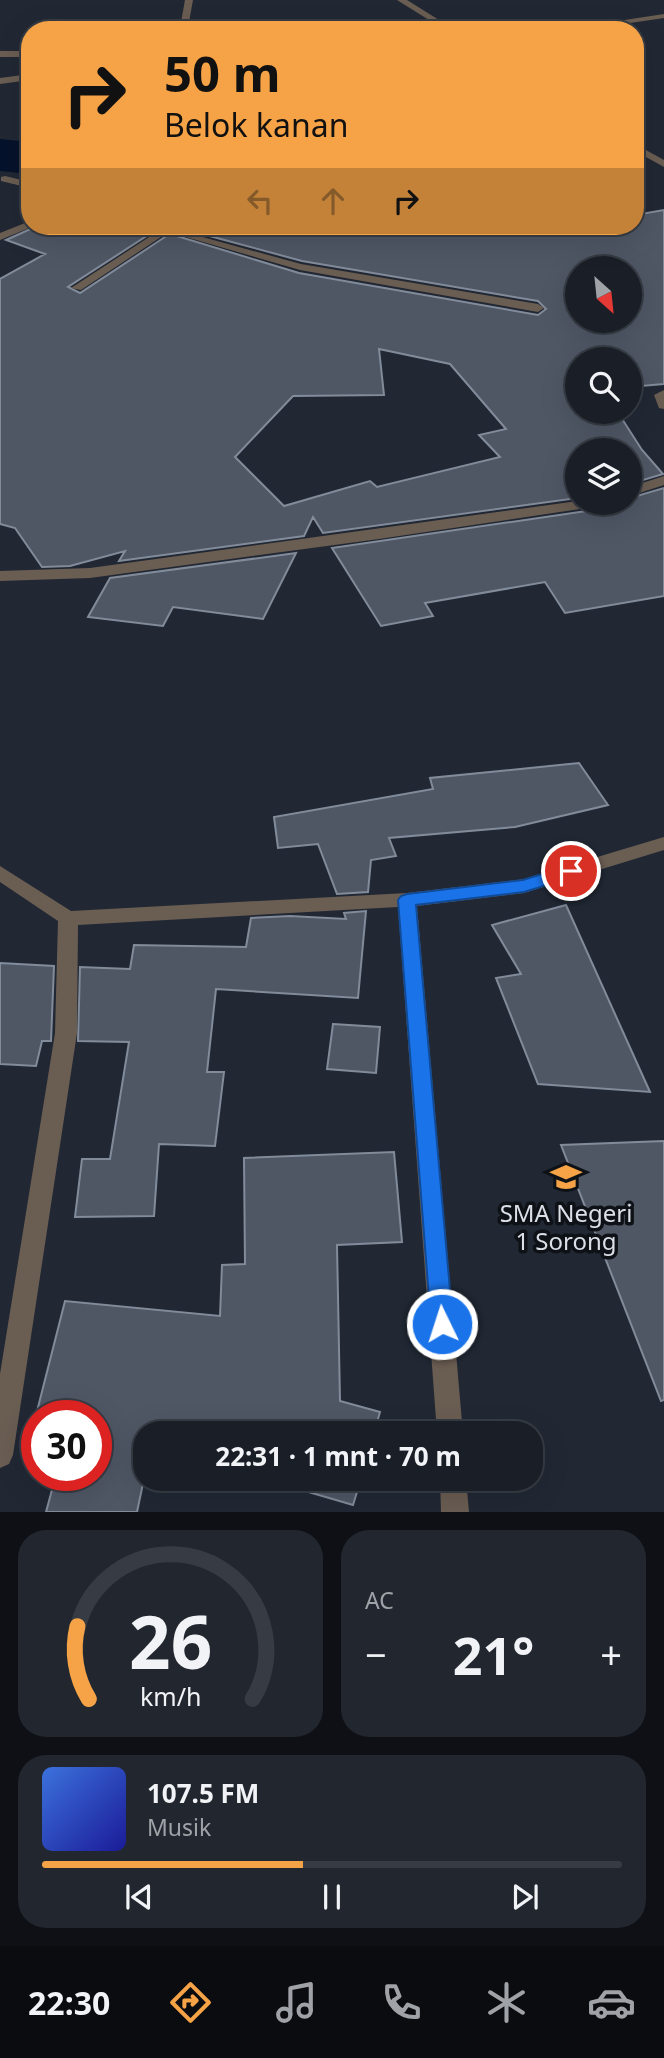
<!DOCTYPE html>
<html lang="id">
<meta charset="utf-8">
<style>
:root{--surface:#191e27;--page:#22272f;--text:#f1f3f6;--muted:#9fa2a7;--line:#373c44;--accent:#f5a346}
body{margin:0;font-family:"Noto Sans",sans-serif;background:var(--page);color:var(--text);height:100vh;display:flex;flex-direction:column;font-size:26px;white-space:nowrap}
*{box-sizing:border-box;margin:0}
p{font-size:23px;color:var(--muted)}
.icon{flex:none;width:38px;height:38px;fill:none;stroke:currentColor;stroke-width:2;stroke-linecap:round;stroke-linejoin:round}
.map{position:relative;height:1512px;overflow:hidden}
.side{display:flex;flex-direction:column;gap:18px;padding:18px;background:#0e1015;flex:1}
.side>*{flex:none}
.banner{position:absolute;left:21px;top:21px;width:623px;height:214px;border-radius:28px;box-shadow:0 7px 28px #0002,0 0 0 2px var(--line);background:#f5a346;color:#111;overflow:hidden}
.needle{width:46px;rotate:153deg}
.fabs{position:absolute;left:565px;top:256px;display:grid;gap:14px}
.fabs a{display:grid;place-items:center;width:77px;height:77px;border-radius:50%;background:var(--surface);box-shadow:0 7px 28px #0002,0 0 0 2px var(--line);font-size:35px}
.speed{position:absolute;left:21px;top:1400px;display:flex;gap:14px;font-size:35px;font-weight:700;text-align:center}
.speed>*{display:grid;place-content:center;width:91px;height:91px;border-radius:50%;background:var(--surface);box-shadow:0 7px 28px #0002,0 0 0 2px var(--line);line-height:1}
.speed .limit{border:10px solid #d22;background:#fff;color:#111}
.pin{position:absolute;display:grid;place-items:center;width:60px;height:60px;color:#fff;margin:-30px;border:4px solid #fff;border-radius:50%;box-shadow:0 2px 7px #0007}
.me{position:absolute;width:77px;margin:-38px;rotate:356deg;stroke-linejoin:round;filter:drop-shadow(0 0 5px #0008)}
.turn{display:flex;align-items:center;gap:24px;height:147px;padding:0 28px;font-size:32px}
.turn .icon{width:91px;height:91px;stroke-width:2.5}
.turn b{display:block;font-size:49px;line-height:60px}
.lanes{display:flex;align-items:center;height:66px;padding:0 28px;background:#0003;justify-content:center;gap:35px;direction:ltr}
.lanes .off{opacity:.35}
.big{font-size:52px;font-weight:700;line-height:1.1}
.side .widget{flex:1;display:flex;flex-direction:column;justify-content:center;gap:10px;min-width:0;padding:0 24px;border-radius:28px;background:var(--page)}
.side .dial{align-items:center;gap:0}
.dial svg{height:182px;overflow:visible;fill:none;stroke:var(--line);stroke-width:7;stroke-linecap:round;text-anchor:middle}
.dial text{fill:var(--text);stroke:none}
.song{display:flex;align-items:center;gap:21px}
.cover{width:84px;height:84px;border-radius:10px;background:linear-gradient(135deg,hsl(220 70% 55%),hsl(240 70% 35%))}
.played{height:7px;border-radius:4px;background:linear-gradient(90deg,var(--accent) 45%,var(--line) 45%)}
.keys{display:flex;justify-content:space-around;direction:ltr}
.heat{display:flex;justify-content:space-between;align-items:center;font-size:38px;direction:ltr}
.side .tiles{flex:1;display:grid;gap:18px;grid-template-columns:1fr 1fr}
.widget:last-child{grid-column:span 2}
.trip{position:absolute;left:133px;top:1421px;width:410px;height:70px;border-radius:28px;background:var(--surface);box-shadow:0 7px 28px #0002,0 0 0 2px var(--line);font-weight:700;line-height:70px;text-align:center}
.dock{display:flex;height:112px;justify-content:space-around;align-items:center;background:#0a0c10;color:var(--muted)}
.dock .icon{width:49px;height:49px}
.dock .selected{color:var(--accent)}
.dock b{font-size:32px;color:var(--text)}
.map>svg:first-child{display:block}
</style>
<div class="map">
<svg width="664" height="1512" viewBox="0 0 664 1512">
<rect width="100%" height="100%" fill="#212834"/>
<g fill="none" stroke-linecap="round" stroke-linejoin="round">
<path fill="#05122b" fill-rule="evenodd" d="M0,139L30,142V174L0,171Z"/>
</g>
<g fill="#4f5765" stroke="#828b9a" stroke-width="2" fill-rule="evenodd">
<path d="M664,210V384L630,387V359H578V411H617L642,450L663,474L630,484V450H578V498L323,533L313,517L304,536L119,561L125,551L70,566L42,567L15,528L0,524V279L45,254L6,240L37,226H162L68,287L80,293L171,233L172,226H197L178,233L177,236L299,273L538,315L546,309L538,301L302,261L206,235L220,226H635V215ZM578,268H630V320H578ZM379,349L450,364L506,429L479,435L500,457L377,487L370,481L284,506L235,457L293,396L384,395Z"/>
<path d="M664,488V596L565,613L545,582L425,603L433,616L381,626L332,548L600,509L610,502H630V498Z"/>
<path d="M296,553L263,619L173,607L163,626L88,617L110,578Z"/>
<path d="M579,763L608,805L515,827L389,838L396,856L371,860L368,892L337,894L318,844L278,848L274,817L433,789L430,778Z"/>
<path d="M566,905L650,1092L538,1084L496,978L521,974L492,925Z"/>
<path d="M366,911L358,998L216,989L207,1072H224L215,1146L159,1144L154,1216L75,1217L82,1159H110L129,1042L78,1041L80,967L130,969L134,945L246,947L251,918L290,916L346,919L344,913Z"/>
<path d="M0,963L54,966L51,1041H42L36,1066L0,1064Z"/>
<path d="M333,1024L380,1027L376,1073L327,1069Z"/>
<path d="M664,1141V1400L661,1401L561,1145Z"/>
<path d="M394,1152L402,1242L337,1245L340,1401L380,1412L374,1433H145V1474L137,1512H46L56,1475H96V1416H37V1427H33L65,1301L220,1316L222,1265L245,1264L244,1158Z"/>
<path d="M264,1479H361L353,1505Z"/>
</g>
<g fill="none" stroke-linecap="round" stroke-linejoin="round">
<g fill="#6a5d52" fill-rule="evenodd">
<path d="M185,0H193L189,22L191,30H183L181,22Z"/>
<path d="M397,0H407L455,30H445Z"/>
<path d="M664,14V18L583,30H559Z"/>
<rect x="0" y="51" width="30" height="6"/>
<path d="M30,74V80L0,84V78Z"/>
<path d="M635,144L664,160V167L635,151Z"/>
<path d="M5,176L30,182V188L1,181V177Z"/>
<path d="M30,221V226H34L0,240V233Z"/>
<path d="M166,226L170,227V231L81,290L71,288Z"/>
<path d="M204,226H218L199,236L301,264L538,304L544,308L538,312L300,270L179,235Z"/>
<path d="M664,390V409L659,408L654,395Z"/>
<path d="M664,476V485L630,496V487Z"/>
<path d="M578,501L607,502L600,506L379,539L90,578L0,581V571L90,568Z"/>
<path d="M664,837V850L524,893L417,906L463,1433H437L398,907L78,925L77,1033L13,1455L9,1464L0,1468V1374L55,1033L58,921L0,882V866L71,911L407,893L524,879Z"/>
<path d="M440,1479H466L469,1512H441Z"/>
</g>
</g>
<path fill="#1a73e8" stroke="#114b97" stroke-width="2" d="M571,865L579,871L577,876L524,892L416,905L453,1324L450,1331L442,1334L434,1331L431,1324L398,900L401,896L407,894L523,880Z"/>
<defs>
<g id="school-bare" transform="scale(2.415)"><path d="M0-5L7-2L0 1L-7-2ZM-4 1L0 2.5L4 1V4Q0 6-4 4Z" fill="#f5a346" stroke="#0e1116" stroke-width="2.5" paint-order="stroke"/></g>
</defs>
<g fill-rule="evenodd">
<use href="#school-bare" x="566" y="1177"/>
</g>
<g text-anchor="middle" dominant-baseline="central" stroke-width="7" stroke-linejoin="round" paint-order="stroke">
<g font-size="24" fill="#dadfe8" stroke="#0e1116">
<text x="566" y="1212">SMA Negeri<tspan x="566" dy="28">1 Sorong</tspan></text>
</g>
</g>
</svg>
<div class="fabs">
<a><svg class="needle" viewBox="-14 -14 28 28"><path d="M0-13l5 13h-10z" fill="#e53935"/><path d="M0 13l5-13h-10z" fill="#9fa2a7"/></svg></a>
<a><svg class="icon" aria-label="search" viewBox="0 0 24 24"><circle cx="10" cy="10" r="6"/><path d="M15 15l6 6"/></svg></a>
<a><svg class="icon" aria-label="layers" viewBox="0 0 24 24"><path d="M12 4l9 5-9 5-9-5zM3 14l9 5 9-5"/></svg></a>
</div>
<div class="speed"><div class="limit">30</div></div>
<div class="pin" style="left:571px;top:871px;background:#d93025"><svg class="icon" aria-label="arrive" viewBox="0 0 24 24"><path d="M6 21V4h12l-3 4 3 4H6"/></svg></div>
<svg class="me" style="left:442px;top:1324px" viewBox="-20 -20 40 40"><circle r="17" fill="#1a73e8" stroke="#fff" stroke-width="3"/><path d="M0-11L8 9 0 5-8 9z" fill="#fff"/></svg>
<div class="trip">22:31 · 1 mnt · 70 m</div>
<div class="banner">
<div class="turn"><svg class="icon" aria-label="right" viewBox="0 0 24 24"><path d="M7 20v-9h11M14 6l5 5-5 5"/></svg><div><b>50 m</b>Belok kanan</div></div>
<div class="lanes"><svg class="icon off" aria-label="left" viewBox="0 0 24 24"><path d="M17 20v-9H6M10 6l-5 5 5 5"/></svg><svg class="icon off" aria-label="ahead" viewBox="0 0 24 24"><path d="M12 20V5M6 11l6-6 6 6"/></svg><svg class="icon" aria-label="right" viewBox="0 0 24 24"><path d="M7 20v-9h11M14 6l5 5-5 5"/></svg></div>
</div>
</div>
<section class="side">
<div class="tiles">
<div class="widget dial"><svg viewBox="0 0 100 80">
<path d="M14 69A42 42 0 1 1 86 69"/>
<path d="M14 69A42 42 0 0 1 9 37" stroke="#f5a346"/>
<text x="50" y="56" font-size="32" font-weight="700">26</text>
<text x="50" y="72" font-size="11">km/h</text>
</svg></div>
<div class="widget"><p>AC</p>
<div class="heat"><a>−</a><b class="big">21°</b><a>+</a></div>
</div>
<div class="widget">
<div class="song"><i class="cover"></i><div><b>107.5 FM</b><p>Musik</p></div></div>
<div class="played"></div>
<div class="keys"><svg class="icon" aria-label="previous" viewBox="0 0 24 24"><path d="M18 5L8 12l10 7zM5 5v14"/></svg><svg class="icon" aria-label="pause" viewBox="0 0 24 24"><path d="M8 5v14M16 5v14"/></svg><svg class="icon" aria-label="next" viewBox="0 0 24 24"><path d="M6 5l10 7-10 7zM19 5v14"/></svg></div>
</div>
</div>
</section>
<nav class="dock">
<b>22:30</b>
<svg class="icon selected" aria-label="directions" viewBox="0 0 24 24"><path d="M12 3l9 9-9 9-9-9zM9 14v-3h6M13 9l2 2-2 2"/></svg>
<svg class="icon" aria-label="music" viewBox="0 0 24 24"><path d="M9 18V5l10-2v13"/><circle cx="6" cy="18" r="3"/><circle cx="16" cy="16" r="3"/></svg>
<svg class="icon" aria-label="phone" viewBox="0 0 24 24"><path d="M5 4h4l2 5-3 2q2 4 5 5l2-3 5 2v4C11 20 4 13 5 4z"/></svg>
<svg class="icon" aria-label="climate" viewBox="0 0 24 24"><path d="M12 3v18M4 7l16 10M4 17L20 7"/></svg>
<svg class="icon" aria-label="car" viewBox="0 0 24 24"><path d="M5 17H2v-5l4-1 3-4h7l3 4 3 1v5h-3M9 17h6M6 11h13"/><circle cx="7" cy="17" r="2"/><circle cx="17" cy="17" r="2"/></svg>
</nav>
